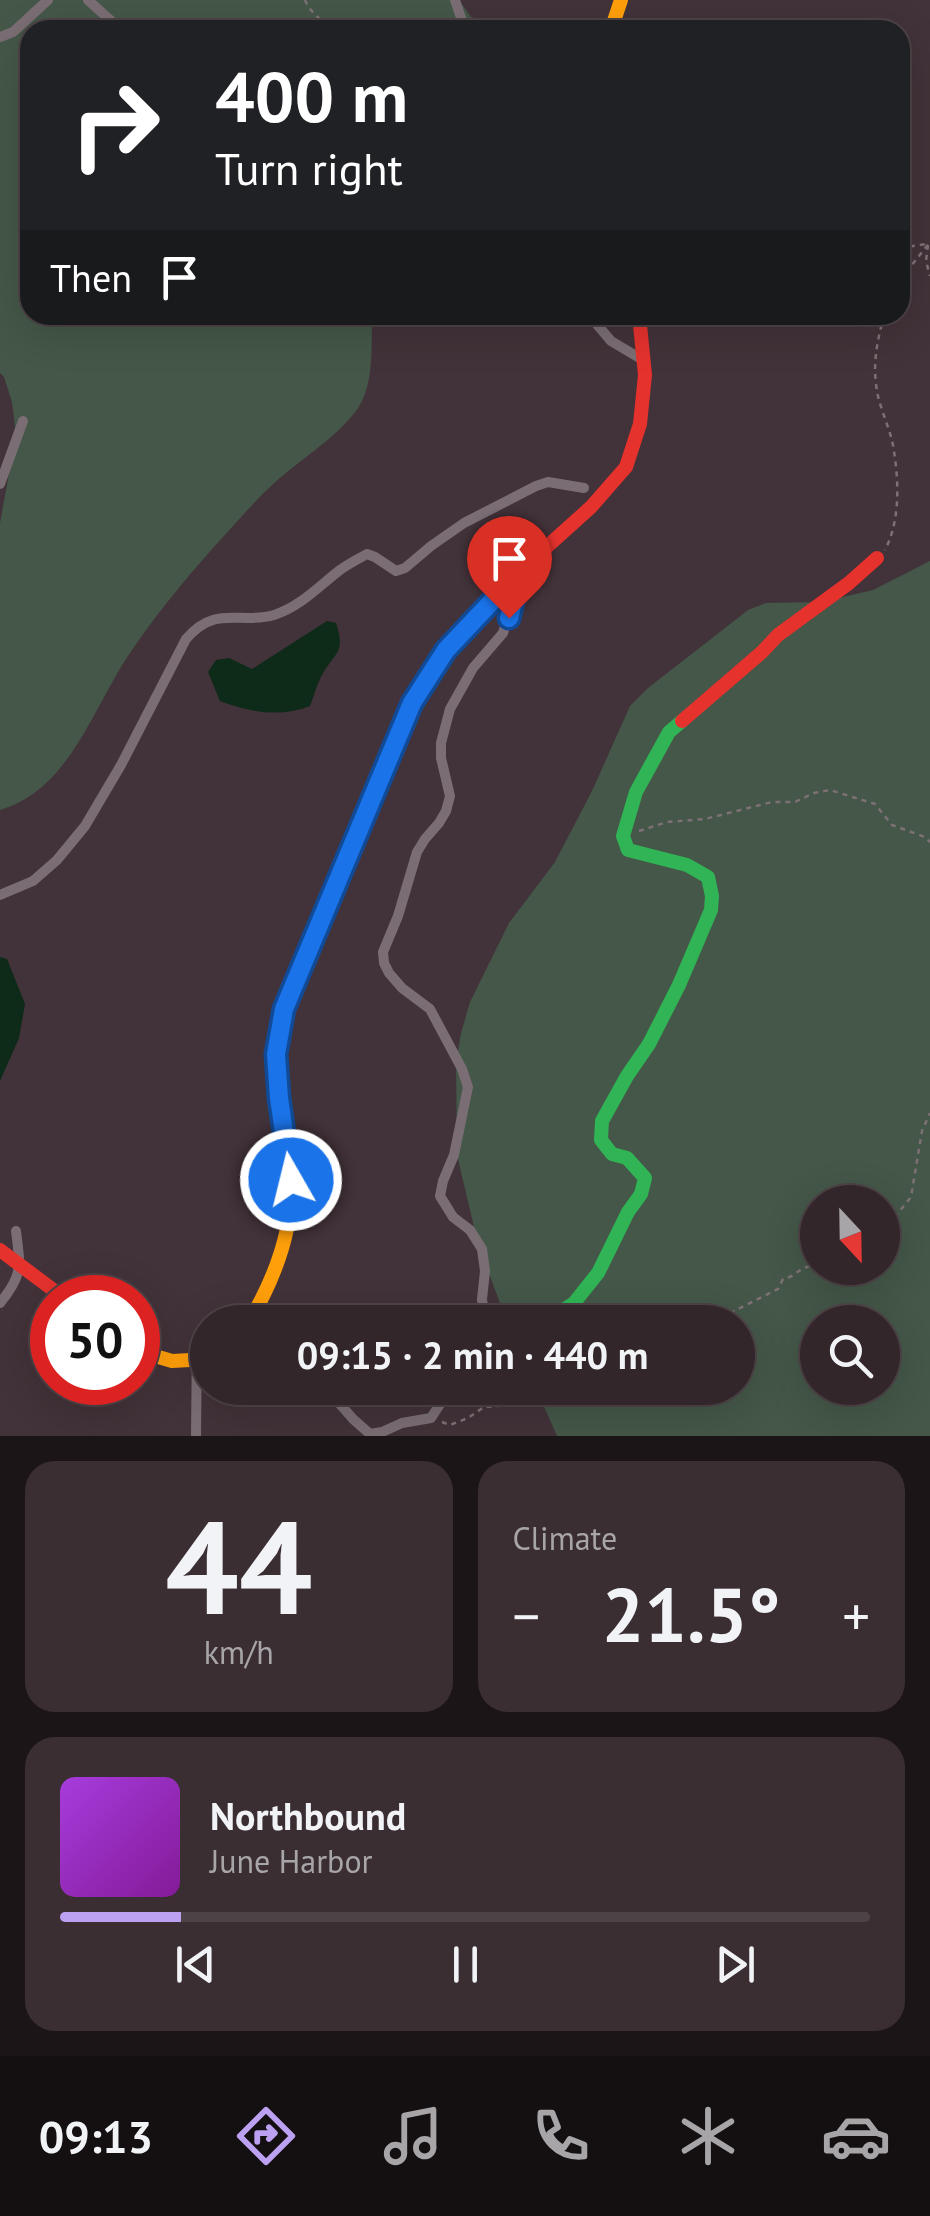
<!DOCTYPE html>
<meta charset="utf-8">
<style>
:root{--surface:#32262b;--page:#3a2e33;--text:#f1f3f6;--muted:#a8a5a9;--line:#4d4347;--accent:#bca0f2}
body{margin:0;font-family:"PT Sans",sans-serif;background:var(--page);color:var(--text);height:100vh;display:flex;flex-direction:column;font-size:38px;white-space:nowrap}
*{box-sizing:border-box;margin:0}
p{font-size:32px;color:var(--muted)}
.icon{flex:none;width:55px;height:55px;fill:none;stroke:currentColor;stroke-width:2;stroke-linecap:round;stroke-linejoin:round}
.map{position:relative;height:1436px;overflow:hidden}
.side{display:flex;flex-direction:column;gap:25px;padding:25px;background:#1c1518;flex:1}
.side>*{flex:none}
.guide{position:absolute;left:20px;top:20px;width:890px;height:305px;border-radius:30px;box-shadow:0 10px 40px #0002,0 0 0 2px var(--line);background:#202124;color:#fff;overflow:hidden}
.needle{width:65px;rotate:158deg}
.buttons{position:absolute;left:800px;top:1185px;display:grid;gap:20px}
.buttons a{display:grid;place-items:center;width:100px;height:100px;border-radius:50%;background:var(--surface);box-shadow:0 10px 40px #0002,0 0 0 2px var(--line);font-size:50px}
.speed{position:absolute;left:30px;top:1275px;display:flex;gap:20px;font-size:50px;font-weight:700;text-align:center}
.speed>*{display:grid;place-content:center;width:130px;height:130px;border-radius:50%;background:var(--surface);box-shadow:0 10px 40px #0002,0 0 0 2px var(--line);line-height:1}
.speed .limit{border:15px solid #d22;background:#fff;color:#111}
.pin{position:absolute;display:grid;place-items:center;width:85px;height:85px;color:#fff;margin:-102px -42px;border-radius:50% 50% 50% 0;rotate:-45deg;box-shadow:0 0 10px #0007}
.pin .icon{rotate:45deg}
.me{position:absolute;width:110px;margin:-55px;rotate:352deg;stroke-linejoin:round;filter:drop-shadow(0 0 8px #0008)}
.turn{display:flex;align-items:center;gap:35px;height:210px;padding:0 30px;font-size:45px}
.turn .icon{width:130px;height:130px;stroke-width:2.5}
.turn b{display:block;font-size:70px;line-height:85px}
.then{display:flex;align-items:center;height:95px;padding:0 30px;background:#0003;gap:20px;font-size:38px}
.big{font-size:75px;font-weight:700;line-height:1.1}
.side .card{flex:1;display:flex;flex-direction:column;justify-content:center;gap:15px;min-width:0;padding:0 35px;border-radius:30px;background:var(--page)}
.side .dial{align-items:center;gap:0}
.dial b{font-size:130px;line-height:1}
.song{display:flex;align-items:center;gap:30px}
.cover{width:120px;height:120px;border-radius:15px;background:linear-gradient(135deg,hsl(280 70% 55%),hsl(290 70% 35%))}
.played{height:10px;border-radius:5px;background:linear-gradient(90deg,var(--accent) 15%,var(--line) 15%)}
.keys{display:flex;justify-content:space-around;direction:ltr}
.heat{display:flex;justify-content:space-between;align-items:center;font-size:55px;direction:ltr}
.side .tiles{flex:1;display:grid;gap:25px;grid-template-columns:1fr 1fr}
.card:last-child{grid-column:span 2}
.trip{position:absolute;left:190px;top:1305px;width:565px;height:100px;border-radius:50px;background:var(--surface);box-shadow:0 10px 40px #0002,0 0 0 2px var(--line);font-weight:700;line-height:100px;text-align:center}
.tab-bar{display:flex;height:160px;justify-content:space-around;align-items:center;background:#140f11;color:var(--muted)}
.tab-bar .icon{width:70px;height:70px}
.tab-bar .active{color:var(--accent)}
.tab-bar b{font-size:45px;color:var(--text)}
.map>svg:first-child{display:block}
</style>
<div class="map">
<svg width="930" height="1436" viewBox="0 0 930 1436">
<rect width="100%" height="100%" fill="#423239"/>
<g fill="#445748" fill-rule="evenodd">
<path d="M0,0H459L471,17L514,30H30V315H372C371,346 375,386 356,411C333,441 297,461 270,487C257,499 245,513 233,526C197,565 162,606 132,650C93,706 71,789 0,810V523L16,435L12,402L4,377L0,373Z"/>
<path d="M930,561V1436H557L536,1388H738V1322H507L478,1244L457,1155L456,1063L461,1033L470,1002L509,923L555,862L592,791L630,706L648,688L748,610L766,603L821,602L873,590ZM818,1202H882V1268H818ZM818,1322H882V1388H818Z"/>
</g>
<g fill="#0e2a18">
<path d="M327,621L336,623C346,653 335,652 322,675C317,684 314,696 310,706C280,718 250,712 220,701L208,672L216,660L229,658L252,669Z"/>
<path d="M0,957L7,959L25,1004L19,1038L0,1081Z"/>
</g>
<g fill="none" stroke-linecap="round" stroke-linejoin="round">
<g stroke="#7d7176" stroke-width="2.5" stroke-dasharray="5 5" stroke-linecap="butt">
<path d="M305,0L308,7L330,30"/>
<path d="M928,245L926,261L930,276"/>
<path d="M900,248L927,244"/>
<path d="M900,280L930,242"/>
<path d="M884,315C878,339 873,359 876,384C878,407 891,428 894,451C899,484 900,521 885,550"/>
<path d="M639,831L667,822L705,819L772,802H795L814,793L830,790L875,804L892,825L925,837L930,842"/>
<path d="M882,1233L911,1197L922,1131L930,1113"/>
<path d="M712,1322L778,1289L783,1279C799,1276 798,1265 818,1266"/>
<path d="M442,1422L450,1425L468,1418L484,1407L511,1405L539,1397L564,1395L571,1388"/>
</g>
<g stroke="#7a6e74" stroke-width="10">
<path d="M88,0L121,30"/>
<path d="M455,0L465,30"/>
<path d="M0,37L13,32L48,0"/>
<path d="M589,315L611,341L643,360"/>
<path d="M0,484L23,421"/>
<path d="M0,895L33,881L57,860L85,826L121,765L186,639C216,604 240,625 274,615C300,607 319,586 340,570C348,564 358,559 367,554L375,557L396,571L405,568L431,546L464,523L536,486L548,482L584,488"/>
<path d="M0,1303C24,1274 20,1265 16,1231"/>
<path d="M485,1322L482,1299L485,1271L482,1249L470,1230L453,1217L440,1196L443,1181L454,1155L468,1087L462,1069L430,1009L402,988L389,973L384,963L383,952L398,916L417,852L425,839L439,823L446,811L450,796L441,758V743L450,709L473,668L503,633L515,594L525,585L530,564"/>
<path d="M326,1388L353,1419L370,1434L382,1432L402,1423L431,1418L444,1398L456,1388"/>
<path d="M196,1436L197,1340"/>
</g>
<path stroke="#30b455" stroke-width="14" d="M546,1322L574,1303L598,1273L628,1212L641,1194L645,1178L627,1158L612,1154L601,1140L602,1121L627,1076L649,1044L679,985L711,910L712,896L708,877L687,865L628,850L623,836L636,792L669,732L682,721"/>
<g stroke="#ff9f0a" stroke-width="14">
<path d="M611,30L621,0"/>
<path d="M249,1322C275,1278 294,1228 291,1177C289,1141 278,1106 276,1070C275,1049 280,1030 283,1009L412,703L446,650L489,605"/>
<path d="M138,1351L172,1361L208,1359"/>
</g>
<g stroke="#e5322d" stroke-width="14">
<path d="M489,605L531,561L591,507L626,467L640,424L645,375L639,315"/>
<path d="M682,721L762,652L778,635L849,583L877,558"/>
<path d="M0,1250L64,1298"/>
</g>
</g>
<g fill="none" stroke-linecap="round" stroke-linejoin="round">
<g stroke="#114b97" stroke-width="25">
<path id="route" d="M291,1180L279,1098L276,1054L284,1009L412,703L446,650L531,560L524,585L515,594L509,618"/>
</g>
<use href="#route" stroke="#1a73e8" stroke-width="18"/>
</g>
</svg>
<div class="buttons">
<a><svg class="needle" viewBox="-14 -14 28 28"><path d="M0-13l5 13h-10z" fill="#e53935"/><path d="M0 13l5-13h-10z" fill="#a8a5a9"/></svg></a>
<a><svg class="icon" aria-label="search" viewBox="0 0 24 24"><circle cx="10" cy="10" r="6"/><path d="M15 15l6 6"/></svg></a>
</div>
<div class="speed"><div class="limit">50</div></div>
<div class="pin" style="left:509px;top:618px;background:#d93025"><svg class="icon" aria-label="arrive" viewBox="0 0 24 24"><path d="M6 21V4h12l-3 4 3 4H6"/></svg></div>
<svg class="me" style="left:291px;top:1180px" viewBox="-20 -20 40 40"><circle r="17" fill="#1a73e8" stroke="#fff" stroke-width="3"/><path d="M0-11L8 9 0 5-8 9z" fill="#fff"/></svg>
<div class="trip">09:15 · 2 min · 440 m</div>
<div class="guide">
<div class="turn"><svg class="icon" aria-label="right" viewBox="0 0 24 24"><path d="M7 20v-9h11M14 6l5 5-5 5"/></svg><div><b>400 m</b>Turn right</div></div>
<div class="then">Then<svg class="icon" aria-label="arrive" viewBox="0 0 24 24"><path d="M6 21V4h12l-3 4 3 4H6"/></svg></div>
</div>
</div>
<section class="side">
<div class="tiles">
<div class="card dial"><b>44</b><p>km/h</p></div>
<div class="card"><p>Climate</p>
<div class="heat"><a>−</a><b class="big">21.5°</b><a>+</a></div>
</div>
<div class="card">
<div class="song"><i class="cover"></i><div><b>Northbound</b><p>June Harbor</p></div></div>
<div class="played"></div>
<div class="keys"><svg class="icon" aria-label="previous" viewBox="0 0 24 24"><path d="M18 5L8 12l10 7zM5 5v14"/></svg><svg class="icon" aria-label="pause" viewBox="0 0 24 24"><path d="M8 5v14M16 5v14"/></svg><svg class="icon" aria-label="next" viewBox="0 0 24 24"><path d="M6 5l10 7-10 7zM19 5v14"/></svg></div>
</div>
</div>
</section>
<nav class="tab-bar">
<b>09:13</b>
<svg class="icon active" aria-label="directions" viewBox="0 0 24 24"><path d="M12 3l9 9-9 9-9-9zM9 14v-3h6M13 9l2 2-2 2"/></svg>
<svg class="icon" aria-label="music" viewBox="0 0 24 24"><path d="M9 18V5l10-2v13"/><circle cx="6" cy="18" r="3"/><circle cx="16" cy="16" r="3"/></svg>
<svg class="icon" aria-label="phone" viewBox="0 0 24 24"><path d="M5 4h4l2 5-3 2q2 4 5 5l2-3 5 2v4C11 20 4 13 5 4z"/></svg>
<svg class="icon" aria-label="climate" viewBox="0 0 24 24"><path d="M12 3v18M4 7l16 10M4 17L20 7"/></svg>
<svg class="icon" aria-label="car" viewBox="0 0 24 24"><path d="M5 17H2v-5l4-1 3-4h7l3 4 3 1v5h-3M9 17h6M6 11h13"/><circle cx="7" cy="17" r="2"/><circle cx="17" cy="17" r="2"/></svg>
</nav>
